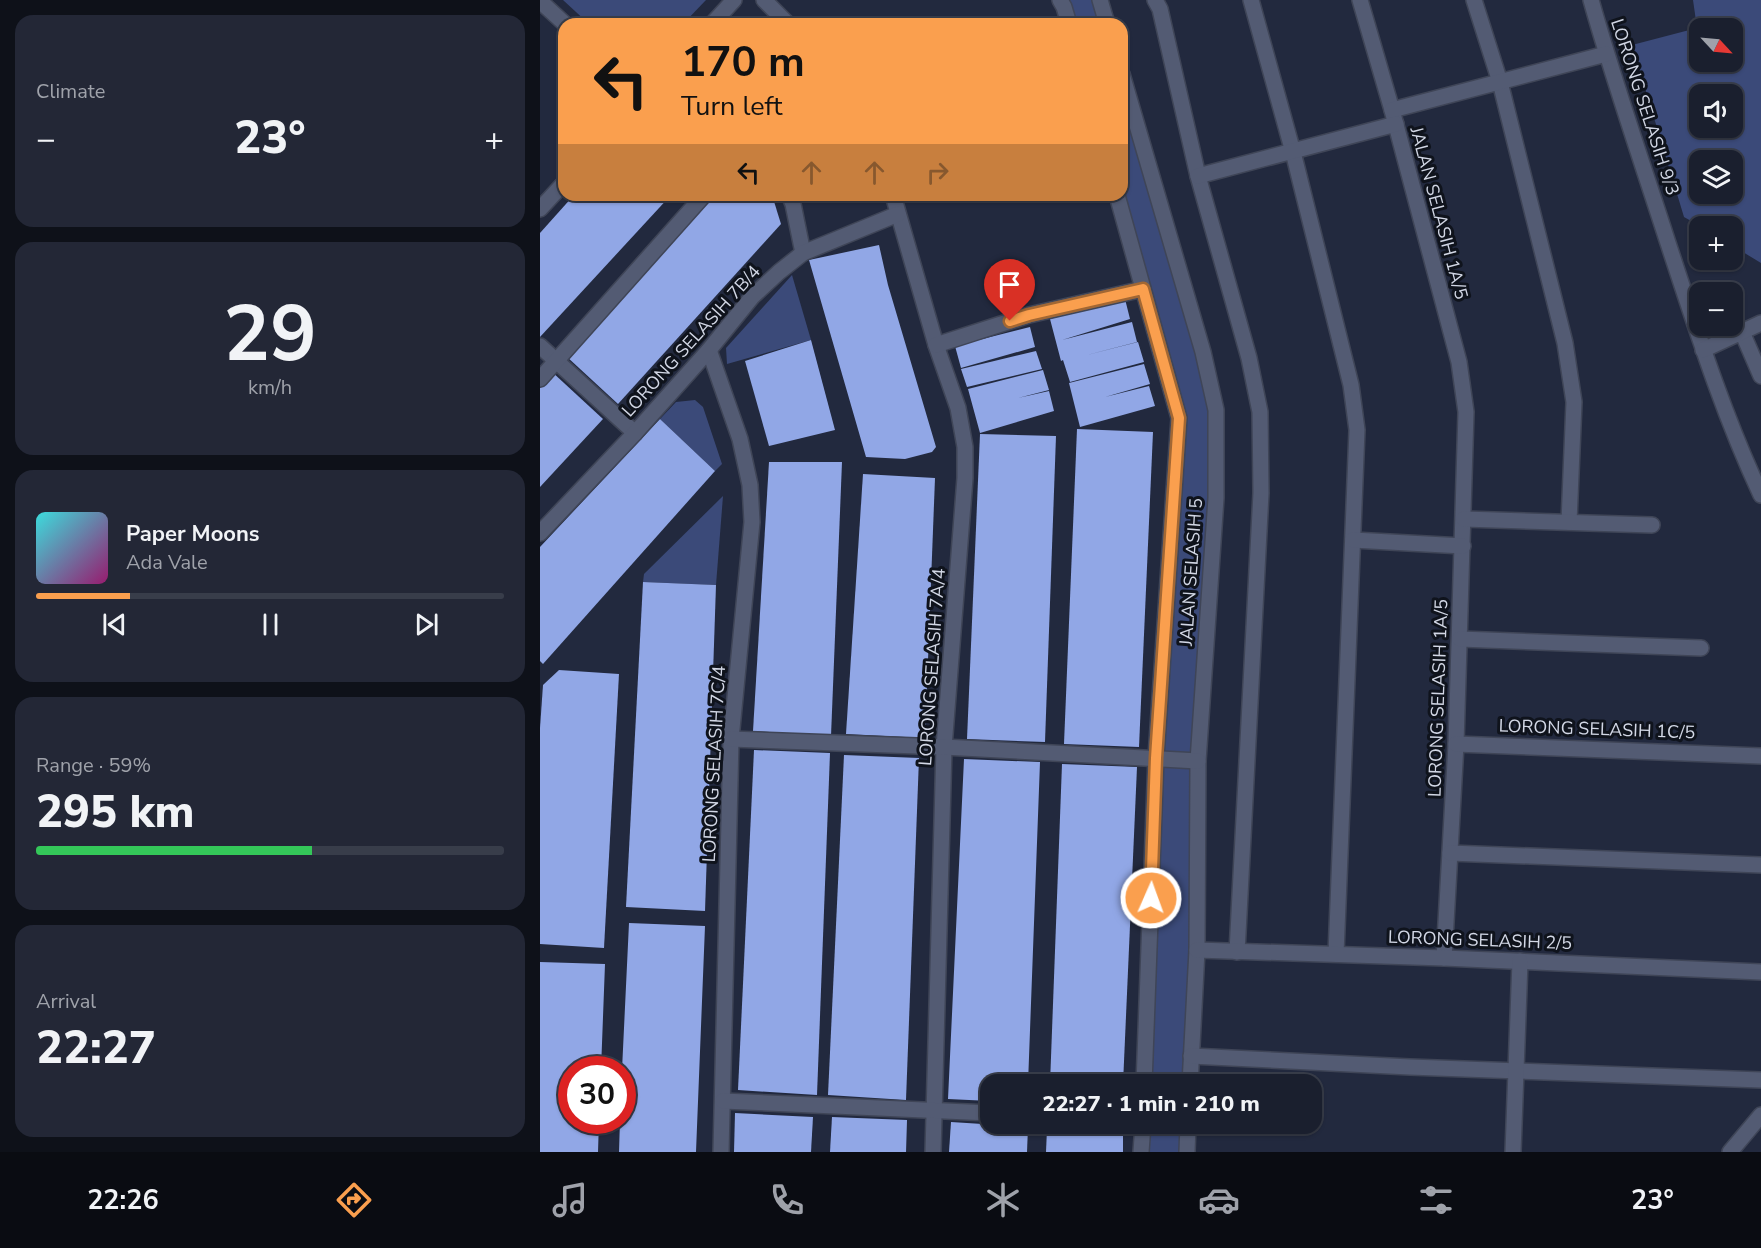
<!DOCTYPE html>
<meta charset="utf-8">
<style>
:root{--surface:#1a1f2e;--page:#232736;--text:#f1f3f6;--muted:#9fa2aa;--line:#383d4a;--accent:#fa9f4e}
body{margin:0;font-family:"Nunito Sans",sans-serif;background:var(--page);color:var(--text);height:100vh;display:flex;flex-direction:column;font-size:22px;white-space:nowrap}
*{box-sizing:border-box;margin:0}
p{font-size:20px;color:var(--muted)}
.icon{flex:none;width:33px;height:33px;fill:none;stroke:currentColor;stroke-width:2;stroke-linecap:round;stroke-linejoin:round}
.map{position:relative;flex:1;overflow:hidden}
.drawer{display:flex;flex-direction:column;gap:15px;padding:15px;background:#0e1119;width:540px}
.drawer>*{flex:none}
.hud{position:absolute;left:18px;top:18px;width:570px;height:183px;border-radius:18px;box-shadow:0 2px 4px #0004,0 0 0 2px var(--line);background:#fa9f4e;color:#111;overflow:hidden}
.needle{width:39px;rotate:116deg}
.controls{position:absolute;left:1149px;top:18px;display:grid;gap:12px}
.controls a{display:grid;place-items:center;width:54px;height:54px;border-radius:12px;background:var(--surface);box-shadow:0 2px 4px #0004,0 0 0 2px var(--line);font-size:30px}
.speed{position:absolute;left:18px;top:1056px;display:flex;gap:12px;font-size:30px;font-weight:700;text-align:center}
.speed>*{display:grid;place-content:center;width:78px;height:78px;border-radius:50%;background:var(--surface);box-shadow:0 2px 4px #0004,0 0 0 2px var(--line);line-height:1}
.speed .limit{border:9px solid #d22;background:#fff;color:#111}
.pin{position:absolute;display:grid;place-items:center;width:51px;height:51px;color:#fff;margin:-62px -26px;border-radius:50% 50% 50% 0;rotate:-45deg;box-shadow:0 0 6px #0007}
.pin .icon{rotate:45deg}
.me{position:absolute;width:66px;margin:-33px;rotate:2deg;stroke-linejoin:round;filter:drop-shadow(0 0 4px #0008)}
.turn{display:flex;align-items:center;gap:21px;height:126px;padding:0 24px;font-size:27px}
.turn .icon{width:78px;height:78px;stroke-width:2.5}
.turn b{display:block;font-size:42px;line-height:51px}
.lanes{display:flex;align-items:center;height:57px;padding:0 24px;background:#0003;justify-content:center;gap:30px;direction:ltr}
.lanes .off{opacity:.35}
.big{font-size:45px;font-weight:800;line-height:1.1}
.drawer .tile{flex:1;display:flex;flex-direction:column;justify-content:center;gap:9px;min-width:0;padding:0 21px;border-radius:18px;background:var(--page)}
.drawer .dial{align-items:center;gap:0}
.dial b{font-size:78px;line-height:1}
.song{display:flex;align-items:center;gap:18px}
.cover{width:72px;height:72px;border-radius:9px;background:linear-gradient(135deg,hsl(180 70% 55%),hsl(320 70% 35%))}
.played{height:6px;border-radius:3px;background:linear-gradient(90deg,var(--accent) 20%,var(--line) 20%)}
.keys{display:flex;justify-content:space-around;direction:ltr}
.heat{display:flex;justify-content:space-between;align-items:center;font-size:33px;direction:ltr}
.charge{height:9px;border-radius:4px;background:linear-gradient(90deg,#34c759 59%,var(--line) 0)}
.trip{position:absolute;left:440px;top:1074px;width:342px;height:60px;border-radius:18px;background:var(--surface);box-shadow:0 2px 4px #0004,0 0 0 2px var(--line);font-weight:800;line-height:60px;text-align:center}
.menu{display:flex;height:96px;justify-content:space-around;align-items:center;background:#0a0c12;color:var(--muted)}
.menu .icon{width:42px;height:42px}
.menu .current{color:var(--accent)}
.menu b{font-size:27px;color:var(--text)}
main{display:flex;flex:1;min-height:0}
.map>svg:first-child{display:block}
</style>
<main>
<section class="drawer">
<div class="tile"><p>Climate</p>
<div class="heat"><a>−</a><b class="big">23°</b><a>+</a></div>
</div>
<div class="tile dial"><b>29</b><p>km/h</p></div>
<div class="tile">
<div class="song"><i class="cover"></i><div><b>Paper Moons</b><p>Ada Vale</p></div></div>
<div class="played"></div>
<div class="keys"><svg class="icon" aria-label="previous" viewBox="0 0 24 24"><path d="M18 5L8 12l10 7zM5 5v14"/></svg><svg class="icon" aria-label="pause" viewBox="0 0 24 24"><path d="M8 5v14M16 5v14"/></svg><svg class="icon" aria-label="next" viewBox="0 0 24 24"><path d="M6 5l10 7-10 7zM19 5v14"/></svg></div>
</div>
<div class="tile"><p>Range · 59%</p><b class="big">295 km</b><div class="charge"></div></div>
<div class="tile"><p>Arrival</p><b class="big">22:27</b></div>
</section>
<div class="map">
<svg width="1221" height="1152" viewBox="0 0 1221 1152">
<rect width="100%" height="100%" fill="#22293e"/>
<g fill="#3b4a79" fill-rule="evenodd">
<path d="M23,0H166L143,24H49Z"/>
<path d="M520,0H560L567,24H529Z"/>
<path d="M1153,0H1221V263L1193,246L1192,226H1160L1144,217L1092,45L1157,28ZM1192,28V62H1160V28ZM1192,94V128H1160V94ZM1192,160V194H1160V160Z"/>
<path d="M582,74L676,410L650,1084H604L639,418L582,195Z"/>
<path d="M252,275L271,340L187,364L186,348Z"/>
<path d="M155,400L163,407L182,464L175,471L120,419L136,402Z"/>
<path d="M183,496L176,585L103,582L104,574Z"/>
<path d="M603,1124H648L647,1152H601Z"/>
</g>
<g fill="#91a7e6">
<path d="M34,195H131L0,337V233Z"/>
<path d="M170,195H232L241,224L78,404L26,356Z"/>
<path d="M339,245L348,285L396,447L392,452L365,459L326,457L269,260Z"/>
<path d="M585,299L590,319L522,340L592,322L597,342L543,356L598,342L604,362L530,382L523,360L521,361L510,319Z"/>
<path d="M490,327L495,347L421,368L415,346Z"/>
<path d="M271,340L295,430L229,446L205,361Z"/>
<path d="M496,351L502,369L427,387L421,369Z"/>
<path d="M604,364L610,384L565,397L609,386L615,406L540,427L529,383Z"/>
<path d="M503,370L509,390L478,398L509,391L514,411L440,433L428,389Z"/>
<path d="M11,371L63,419L0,487V383Z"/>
<path d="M120,419L175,471L3,664L0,661V547Z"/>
<path d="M537,429L613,432L599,747L524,744Z"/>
<path d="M440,434L516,436L505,742L427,739Z"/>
<path d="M229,462H302L291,736L213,731Z"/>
<path d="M323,474L395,478L385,738L306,734Z"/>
<path d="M103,582L176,585L165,911L86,907Z"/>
<path d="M19,670L79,674L64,948L0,944V728L3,685Z"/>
<path d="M214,750L290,753L277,1095L198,1090Z"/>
<path d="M304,755L379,758L366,1100L288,1095Z"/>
<path d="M424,759L500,762L488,1084H450V1101L408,1099Z"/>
<path d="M522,764L597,767L583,1084H510Z"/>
<path d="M89,923L165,926L156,1152H79L80,1120H82V1070Z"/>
<path d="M0,962L65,964L61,1070H32V1120H59L58,1152H0Z"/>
<path d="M195,1113L273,1117L271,1152H194Z"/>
<path d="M292,1117L367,1120L366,1152H290Z"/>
<path d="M411,1122L488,1127L487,1152H409Z"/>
<path d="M507,1129L583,1132V1152H506Z"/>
</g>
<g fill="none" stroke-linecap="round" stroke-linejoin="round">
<g stroke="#3f4557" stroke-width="18">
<g id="minor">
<path d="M224,0L248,24"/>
<path d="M520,0L524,7L529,24"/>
<path d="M560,0L567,24"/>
<path d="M615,0L620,9L658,176L709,358L720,412L721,493L697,952"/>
<path d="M711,0L753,152L811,385L817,430L796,954"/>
<path d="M820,0L852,110L919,362L926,412L916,744L904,958"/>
<path d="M934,0L960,82L1025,343L1034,402L1029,522"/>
<path d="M1051,0C1074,82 1102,162 1128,243C1156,328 1183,414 1221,495"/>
<path d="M0,1L25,24"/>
<path d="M172,24L194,0"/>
<path d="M582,74L663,352L676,410V498L658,761L657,950L650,1084"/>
<path d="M852,110L1066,54"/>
<path d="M658,176L856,124"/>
<path d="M249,195L253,204L263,253"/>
<path d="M353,195L396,345L418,408L425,447V478L404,747L393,1152"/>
<path d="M577,195L639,418L616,757L604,1084"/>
<path d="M0,209L24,183"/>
<path d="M1202,332L1221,376"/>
<path d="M396,345L489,315L603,289"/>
<path d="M0,346L95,433"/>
<path d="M169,350L200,439L210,485L212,522L191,739L181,1152"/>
<path d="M1163,350L1221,323"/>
<path d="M0,379L164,195"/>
<path d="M924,519L1112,525"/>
<path d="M0,533L95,433L169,350L212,297L239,272L263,253L358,214"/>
<path d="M813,540L923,546"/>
<path d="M920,639L1161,648"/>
<path d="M191,739L404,747L658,761"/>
<path d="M916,744L1221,756"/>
<path d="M910,853L1221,865"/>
<path d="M657,950L904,958L1221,972"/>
<path d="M651,1056L870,1067L1221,1080"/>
<path d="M183,1101L450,1113"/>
<path d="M601,1152L603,1124"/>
<path d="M647,1152L648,1124"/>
<path d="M973,1152L980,961"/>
<path d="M1190,1152L1221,1115"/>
</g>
</g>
<use href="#minor" stroke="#535b73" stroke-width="15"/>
</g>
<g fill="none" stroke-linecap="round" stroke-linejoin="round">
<g stroke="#a26733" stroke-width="15">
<path id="route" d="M470,321L489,315L603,289L639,418L616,758L611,898"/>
</g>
<use href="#route" stroke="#fa9f4e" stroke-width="10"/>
</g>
<g text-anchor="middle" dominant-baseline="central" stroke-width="6" stroke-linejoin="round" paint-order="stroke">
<g font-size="18" fill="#d2d7e5" stroke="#0f131c">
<text transform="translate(1105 107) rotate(72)">LORONG SELASIH 9/3</text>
<text transform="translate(899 213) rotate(75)">JALAN SELASIH 1A/5</text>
<text transform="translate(151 341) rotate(-48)">LORONG SELASIH 7B/4</text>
<text transform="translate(651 572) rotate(-86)">JALAN SELASIH 5</text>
<text transform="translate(392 667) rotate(-86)">LORONG SELASIH 7A/4</text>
<text transform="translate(898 698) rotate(-88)">LORONG SELASIH 1A/5</text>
<text transform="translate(1057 729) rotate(2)">LORONG SELASIH 1C/5</text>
<text transform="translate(174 764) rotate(-87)">LORONG SELASIH 7C/4</text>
<text transform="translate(940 940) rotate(2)">LORONG SELASIH 2/5</text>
</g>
</g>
</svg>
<div class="controls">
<a><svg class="needle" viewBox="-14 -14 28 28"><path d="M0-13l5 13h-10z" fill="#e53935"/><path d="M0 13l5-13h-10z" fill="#9fa2aa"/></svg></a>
<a><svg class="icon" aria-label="sound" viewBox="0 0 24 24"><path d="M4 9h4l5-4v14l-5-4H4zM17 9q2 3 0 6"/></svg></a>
<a><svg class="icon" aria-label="layers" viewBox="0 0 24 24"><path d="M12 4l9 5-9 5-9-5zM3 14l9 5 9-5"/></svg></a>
<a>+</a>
<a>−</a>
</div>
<div class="speed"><div class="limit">30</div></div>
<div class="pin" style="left:470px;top:321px;background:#d93025"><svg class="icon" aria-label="arrive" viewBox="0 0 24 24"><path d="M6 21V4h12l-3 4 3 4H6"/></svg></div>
<svg class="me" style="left:611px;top:898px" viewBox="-20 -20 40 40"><circle r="17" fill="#fa9f4e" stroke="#fff" stroke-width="3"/><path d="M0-11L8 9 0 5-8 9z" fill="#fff"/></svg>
<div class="trip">22:27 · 1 min · 210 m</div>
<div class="hud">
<div class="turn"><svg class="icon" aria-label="left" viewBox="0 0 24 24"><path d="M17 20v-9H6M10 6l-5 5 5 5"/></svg><div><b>170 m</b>Turn left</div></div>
<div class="lanes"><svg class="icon" aria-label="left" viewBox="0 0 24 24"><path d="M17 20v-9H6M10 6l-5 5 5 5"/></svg><svg class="icon off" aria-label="ahead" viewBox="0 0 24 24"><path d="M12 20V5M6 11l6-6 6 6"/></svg><svg class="icon off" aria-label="ahead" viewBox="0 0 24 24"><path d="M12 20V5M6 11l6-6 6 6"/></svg><svg class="icon off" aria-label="right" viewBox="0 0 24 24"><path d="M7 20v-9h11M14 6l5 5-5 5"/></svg></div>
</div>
</div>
</main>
<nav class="menu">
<b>22:26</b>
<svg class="icon current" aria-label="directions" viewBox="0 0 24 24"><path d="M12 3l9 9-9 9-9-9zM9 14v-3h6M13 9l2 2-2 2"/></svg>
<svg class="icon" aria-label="music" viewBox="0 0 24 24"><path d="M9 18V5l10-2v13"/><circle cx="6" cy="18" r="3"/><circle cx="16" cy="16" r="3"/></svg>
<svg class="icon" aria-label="phone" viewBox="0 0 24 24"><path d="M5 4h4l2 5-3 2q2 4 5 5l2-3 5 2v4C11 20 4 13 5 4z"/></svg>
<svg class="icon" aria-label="climate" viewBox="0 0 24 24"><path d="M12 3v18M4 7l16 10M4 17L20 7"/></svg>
<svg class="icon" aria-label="car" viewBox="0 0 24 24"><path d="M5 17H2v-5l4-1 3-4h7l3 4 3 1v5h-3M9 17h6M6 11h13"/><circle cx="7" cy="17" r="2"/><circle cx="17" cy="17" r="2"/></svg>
<svg class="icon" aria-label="filters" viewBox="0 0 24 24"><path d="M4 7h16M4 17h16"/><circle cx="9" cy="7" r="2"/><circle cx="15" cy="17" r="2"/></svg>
<b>23°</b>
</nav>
